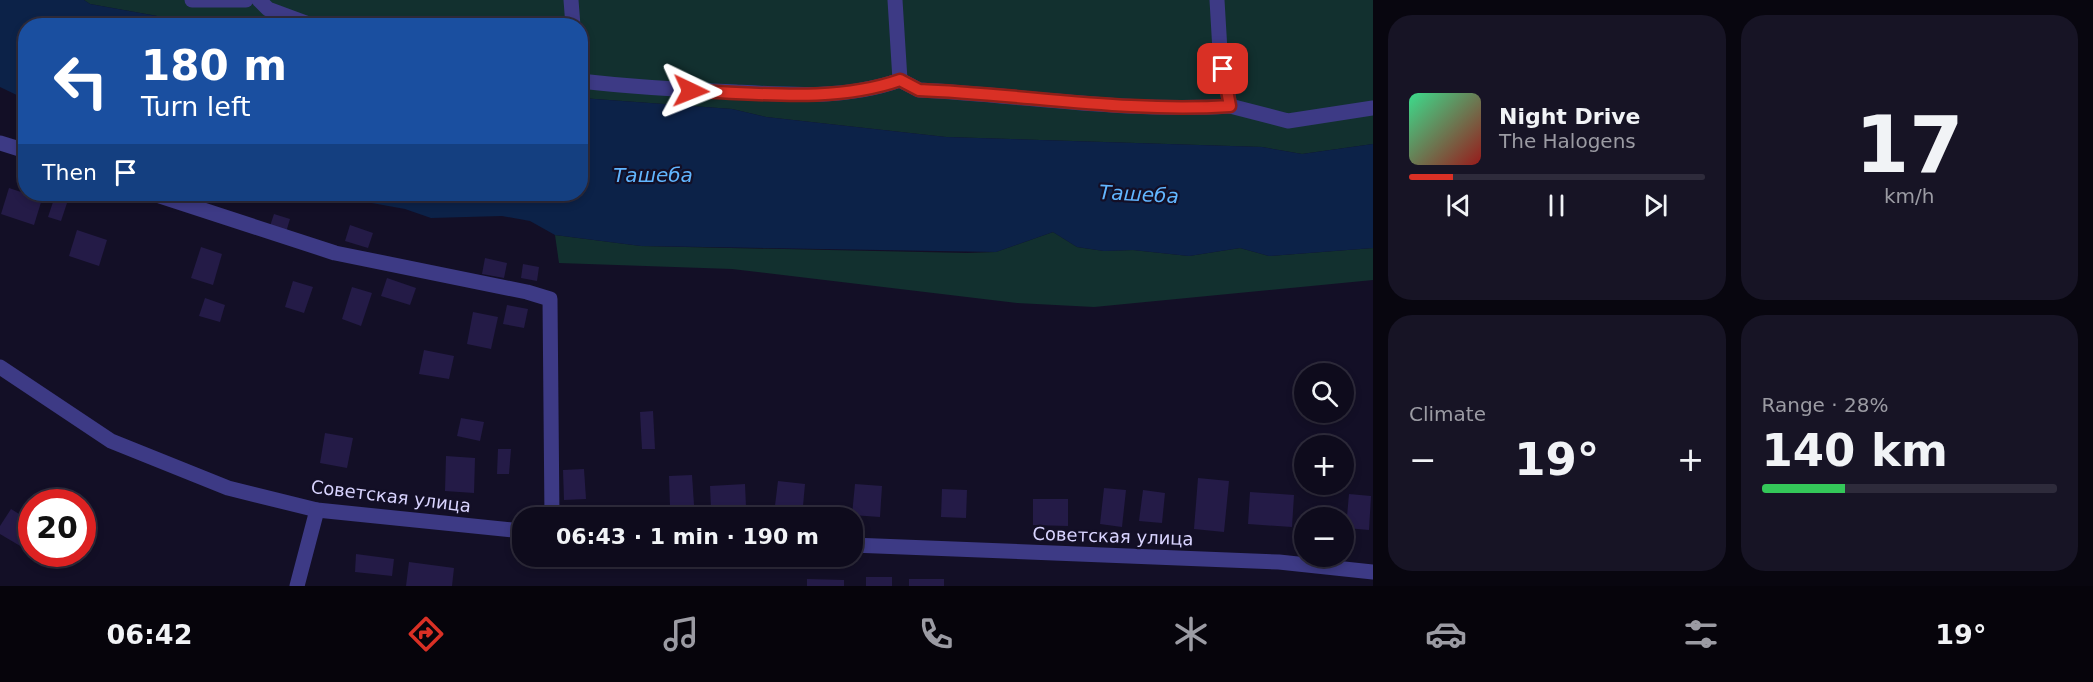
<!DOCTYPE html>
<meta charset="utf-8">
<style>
:root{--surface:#0e0b1c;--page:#171425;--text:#f1f3f6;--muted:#9b9ba3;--line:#2e2b3b;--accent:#d93025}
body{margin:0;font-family:"DejaVu Sans",sans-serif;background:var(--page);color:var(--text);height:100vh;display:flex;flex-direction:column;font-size:22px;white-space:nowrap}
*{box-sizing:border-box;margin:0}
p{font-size:20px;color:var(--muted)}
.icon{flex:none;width:33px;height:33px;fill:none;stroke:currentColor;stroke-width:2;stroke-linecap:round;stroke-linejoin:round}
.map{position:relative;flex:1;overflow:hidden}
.sheet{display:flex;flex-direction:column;gap:15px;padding:15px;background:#08060f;width:720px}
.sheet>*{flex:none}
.banner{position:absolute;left:18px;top:18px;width:570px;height:183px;border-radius:24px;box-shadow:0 3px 9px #0003,0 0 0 2px var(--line);background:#1a4fa0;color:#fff;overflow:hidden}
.buttons{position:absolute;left:1294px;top:363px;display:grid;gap:12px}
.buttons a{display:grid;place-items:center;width:60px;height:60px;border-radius:50%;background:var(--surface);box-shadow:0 3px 9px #0003,0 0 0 2px var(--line);font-size:30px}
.speed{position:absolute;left:18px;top:489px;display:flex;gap:12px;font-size:30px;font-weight:700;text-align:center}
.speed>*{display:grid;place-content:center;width:78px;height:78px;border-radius:50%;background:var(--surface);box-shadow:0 3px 9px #0003,0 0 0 2px var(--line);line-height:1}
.speed .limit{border:9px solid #d22;background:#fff;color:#111}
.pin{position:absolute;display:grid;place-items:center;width:51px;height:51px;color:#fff;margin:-26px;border-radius:12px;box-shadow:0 3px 9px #0006}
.me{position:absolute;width:66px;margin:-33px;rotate:92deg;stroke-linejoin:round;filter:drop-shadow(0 0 4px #0008)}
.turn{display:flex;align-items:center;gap:21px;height:126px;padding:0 24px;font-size:27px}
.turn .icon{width:78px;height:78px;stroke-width:2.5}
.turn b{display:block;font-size:42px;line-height:51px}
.then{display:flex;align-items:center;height:57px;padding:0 24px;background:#0003;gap:12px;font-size:22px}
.big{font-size:45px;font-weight:700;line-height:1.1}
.sheet .tile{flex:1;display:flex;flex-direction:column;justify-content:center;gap:9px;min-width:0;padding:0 21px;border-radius:24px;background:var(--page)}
.sheet .dial{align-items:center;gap:0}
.dial b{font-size:78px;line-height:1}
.song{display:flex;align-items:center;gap:18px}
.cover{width:72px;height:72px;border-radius:9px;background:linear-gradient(135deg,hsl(150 70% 55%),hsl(0 70% 35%))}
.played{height:6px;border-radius:3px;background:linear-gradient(90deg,var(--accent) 15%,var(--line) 15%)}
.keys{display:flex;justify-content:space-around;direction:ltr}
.heat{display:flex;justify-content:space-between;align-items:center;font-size:33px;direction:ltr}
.charge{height:9px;border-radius:4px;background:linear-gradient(90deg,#34c759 28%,var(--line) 0)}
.sheet .tiles{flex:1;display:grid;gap:15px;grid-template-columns:repeat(2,1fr)}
.trip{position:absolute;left:512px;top:507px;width:351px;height:60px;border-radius:24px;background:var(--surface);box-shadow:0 3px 9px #0003,0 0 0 2px var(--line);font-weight:700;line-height:60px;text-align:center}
.menu{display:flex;height:96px;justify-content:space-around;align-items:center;background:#06040b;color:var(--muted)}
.menu .icon{width:42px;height:42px}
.menu .current{color:var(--accent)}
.menu b{font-size:27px;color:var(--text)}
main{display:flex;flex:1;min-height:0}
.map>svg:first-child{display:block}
</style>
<main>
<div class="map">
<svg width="1373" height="586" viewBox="0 0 1373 586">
<rect width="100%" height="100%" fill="#130f26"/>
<g fill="#12302f">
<path d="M84,0H1373V144L1302,154L1262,147L946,137L766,117L732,109L581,98L580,26L207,25L90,4Z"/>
<path d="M1053,232L1077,247L1104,251L1133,250L1189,256L1240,248L1269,256L1373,248V280L1094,307L1017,303L732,269L559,263L555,235L641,246L967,253L996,252Z"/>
</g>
<g fill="#0c2248">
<path d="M0,0H84L90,4L207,25L26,26L25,99L0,87Z"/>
<path d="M581,98L732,109L766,117L946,137L1262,147L1302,154L1373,144V248L1269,256L1240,248L1189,256L1133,250L1104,251L1077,247L1053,232L996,252L641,246L555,235L530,221L502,216L431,218L405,209L322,194H580Z"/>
</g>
<g fill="#241b47">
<path d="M9,188L42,199L34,225L1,214Z"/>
<path d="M54,199L67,203L61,221L48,217Z"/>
<path d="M274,214L290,219L286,232L270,226Z"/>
<path d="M350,225L373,233L368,248L345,241Z"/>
<path d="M77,230L107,240L99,266L69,256Z"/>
<path d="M201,247L222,254L213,285L191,278Z"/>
<path d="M485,258L507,263L504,278L482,274Z"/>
<path d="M523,264L539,267L537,281L521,278Z"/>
<path d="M387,278L416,288L410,305L381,296Z"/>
<path d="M293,281L313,287L304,313L285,307Z"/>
<path d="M352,287L372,293L361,326L342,319Z"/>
<path d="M205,298L225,305L220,322L199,316Z"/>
<path d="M507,305L528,309L524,328L503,324Z"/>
<path d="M473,312L498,317L491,349L467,344Z"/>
<path d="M424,350L454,356L449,379L419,374Z"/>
<path d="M653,411L655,449H642L640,412Z"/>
<path d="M461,418L484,422L480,441L457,436Z"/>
<path d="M325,433L353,438L347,468L320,463Z"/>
<path d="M498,449H511L509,474H497Z"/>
<path d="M446,456L475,458L474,493L445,491Z"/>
<path d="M584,469L586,499L564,500L563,470Z"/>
<path d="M692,475L694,505L670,506L669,476Z"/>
<path d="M1198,478L1229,481L1224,532L1194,529Z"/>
<path d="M778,481L805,484L802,517L774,514Z"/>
<path d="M745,484L746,507L711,509L710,486Z"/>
<path d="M855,484L882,486L880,517L852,515Z"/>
<path d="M1104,488L1126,490L1122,527L1100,524Z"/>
<path d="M942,489L967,490L966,518L941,517Z"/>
<path d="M1143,490L1165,493L1162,523L1139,521Z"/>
<path d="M1250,492L1294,495L1292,527L1248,524Z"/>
<path d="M1349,494L1371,496L1369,530L1346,528Z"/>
<path d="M1033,499H1068V526L1033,525Z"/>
<path d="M11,509L32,522V553L0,534V526Z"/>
<path d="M32,554H53L48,563Z"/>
<path d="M356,554L394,559L392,576L355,572Z"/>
<path d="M409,562L454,568L452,586H406Z"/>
<rect x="866" y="577" width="26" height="9"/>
<path d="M807,579L844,580V586H807Z"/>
<rect x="909" y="579" width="35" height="7"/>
</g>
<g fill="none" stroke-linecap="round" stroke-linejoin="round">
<g stroke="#3d3a85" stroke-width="15">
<path d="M192,0H246"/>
<path d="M259,0L268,9L314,26"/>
<path d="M571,0L573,26"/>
<path d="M895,0L900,80"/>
<path d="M1217,0L1220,51L1230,106L1288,121L1373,108"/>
<path d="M580,81C632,87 684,90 736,92C790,95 848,99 900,80L919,90C1022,95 1126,113 1230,106"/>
<path d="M0,143L26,151"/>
<path d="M154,194L335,253L527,292L550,299L552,518"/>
<path d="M0,367L111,441L228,488L317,510L522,531"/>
<path d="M852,545L1279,562L1373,572"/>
<path d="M297,586L317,510"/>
</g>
</g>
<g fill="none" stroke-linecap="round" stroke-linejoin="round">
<g stroke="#8d1f18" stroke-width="15">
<path id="route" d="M691,91C759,93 835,103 900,80L919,90C1022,94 1126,113 1230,106L1223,69"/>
</g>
<use href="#route" stroke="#d93025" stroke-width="10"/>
</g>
<g text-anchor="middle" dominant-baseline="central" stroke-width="4.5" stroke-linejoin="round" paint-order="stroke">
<g font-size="18" fill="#d9d4ff" stroke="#130f26">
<text transform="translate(391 496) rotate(7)">Советская улица</text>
<text transform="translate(1113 536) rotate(2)">Советская улица</text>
</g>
<g font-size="20" font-style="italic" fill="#62b6ff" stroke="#130f26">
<text x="653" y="175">Ташеба</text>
<text transform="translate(1139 194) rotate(3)">Ташеба</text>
</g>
</g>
</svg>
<div class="buttons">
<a><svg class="icon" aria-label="search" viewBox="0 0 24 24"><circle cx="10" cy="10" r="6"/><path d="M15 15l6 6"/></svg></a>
<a>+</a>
<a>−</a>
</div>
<div class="speed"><div class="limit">20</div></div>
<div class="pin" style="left:1223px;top:69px;background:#d93025"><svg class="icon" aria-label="arrive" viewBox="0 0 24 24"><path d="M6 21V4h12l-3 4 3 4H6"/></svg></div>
<svg class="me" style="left:691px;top:91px" viewBox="-20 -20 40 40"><path d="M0-17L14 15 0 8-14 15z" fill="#d93025" stroke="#fff" stroke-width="4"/></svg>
<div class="trip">06:43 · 1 min · 190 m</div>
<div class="banner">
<div class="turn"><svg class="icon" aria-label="left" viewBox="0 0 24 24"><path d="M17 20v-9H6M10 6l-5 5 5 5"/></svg><div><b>180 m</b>Turn left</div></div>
<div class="then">Then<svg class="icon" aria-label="arrive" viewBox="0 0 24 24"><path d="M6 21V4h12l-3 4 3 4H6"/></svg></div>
</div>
</div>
<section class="sheet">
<div class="tiles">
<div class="tile">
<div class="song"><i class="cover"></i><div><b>Night Drive</b><p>The Halogens</p></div></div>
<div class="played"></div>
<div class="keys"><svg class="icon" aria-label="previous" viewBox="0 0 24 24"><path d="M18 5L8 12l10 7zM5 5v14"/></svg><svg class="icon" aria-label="pause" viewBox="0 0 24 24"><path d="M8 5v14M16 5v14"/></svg><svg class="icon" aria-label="next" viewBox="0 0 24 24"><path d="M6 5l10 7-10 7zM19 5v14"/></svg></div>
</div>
<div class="tile dial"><b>17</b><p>km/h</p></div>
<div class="tile"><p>Climate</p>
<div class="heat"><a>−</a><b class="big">19°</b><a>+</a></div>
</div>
<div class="tile"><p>Range · 28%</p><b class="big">140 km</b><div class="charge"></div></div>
</div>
</section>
</main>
<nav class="menu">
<b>06:42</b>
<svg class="icon current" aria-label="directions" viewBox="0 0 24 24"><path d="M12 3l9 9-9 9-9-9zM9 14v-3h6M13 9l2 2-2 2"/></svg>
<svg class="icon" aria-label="music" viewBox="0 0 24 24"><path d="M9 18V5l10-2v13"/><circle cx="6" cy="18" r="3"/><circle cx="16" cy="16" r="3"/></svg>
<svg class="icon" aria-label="phone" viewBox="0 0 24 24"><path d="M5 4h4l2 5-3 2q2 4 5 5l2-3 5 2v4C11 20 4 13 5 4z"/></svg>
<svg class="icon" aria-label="climate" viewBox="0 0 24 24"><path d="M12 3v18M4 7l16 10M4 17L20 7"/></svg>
<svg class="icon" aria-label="car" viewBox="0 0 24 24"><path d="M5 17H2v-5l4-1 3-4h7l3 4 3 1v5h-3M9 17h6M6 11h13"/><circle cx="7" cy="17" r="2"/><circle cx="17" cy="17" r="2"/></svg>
<svg class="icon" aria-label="filters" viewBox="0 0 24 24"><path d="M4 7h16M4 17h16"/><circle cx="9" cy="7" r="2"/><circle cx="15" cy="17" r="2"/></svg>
<b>19°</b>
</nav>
